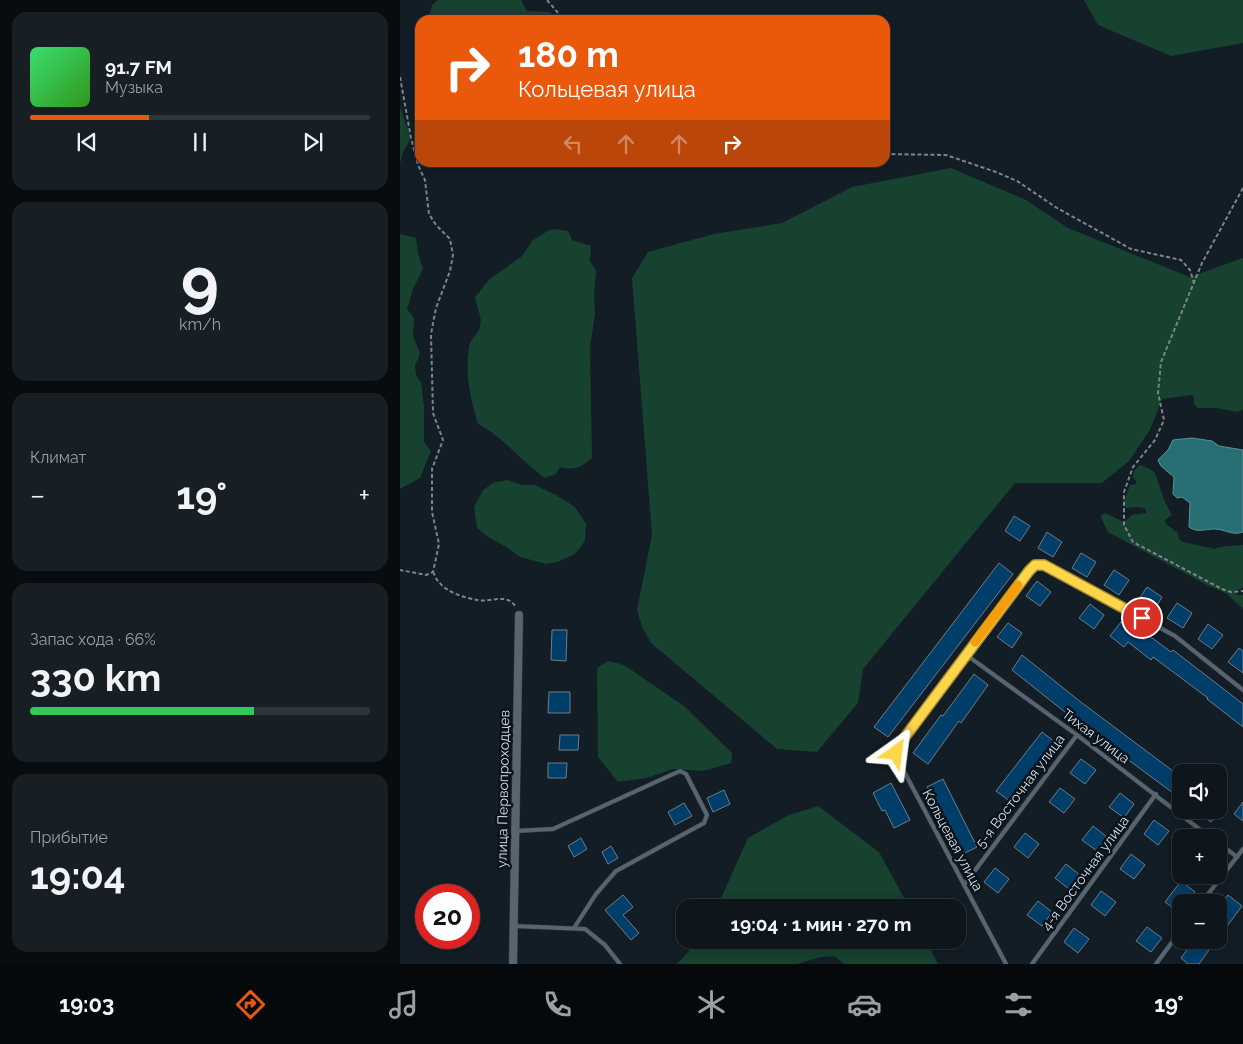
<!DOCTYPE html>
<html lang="ru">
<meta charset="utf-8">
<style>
:root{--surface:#0e161c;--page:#171f25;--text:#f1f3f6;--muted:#9b9fa3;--line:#2e353b;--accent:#ea580c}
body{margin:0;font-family:Raleway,sans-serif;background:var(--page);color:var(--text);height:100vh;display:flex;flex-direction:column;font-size:19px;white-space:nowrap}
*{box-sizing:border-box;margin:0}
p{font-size:16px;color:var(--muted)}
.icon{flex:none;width:28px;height:28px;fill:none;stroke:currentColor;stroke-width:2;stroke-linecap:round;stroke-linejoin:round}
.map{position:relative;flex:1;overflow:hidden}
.sheet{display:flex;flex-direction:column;gap:12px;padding:12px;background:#080c0f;width:400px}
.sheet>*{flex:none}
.guide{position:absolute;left:15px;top:15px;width:475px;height:152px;border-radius:15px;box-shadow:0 2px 12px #0003,0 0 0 1px var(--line);background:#ea580c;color:#fff;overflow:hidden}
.tools{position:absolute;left:772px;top:764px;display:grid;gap:10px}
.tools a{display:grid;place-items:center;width:55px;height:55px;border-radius:10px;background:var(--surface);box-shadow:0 2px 12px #0003,0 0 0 1px var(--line);font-size:25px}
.speed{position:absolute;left:15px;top:884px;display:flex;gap:10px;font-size:25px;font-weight:700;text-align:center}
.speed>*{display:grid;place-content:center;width:65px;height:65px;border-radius:50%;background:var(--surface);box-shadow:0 2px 12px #0003,0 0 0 1px var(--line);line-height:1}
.speed .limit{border:8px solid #d22;background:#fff;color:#111}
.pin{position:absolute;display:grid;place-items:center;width:42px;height:42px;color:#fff;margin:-21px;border:2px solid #fff;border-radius:50%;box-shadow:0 1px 5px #0007}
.me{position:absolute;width:55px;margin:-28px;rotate:31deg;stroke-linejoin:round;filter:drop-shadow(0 0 4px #0008)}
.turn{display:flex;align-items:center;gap:18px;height:105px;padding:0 20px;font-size:22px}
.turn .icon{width:65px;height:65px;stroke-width:2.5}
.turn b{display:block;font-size:35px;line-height:42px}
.lanes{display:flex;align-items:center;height:48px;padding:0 20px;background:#0003;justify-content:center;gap:25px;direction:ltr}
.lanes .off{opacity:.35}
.big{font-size:38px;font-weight:700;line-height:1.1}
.sheet .widget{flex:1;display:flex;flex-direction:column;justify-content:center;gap:8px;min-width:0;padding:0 18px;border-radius:15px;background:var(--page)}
.sheet .dial{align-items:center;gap:0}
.dial b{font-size:65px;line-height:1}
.song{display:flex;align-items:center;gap:15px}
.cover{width:60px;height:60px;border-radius:8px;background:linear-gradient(135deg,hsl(140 70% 55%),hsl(110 70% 35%))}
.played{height:5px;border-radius:2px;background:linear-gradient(90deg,var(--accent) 35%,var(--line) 35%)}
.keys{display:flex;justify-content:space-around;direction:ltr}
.heat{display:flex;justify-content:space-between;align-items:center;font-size:28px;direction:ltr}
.charge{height:8px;border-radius:4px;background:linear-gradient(90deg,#34c759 66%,var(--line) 0)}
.trip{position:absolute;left:276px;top:899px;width:290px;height:50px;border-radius:15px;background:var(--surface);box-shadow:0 2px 12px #0003,0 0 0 1px var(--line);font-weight:700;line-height:50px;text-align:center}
.dock{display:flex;height:80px;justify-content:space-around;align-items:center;background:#06090b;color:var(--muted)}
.dock .icon{width:35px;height:35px}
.dock .selected{color:var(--accent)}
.dock b{font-size:22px;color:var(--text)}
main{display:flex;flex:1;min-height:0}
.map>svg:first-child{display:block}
</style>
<main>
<section class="sheet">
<div class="widget">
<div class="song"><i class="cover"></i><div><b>91.7 FM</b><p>Музыка</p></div></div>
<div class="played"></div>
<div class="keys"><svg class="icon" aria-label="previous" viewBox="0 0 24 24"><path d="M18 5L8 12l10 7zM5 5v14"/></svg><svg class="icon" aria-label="pause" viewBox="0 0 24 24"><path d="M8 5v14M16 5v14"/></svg><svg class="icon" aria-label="next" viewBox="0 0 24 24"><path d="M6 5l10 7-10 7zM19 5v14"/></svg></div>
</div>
<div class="widget dial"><b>9</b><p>km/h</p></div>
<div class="widget"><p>Климат</p>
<div class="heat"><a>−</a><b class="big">19°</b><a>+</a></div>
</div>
<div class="widget"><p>Запас хода · 66%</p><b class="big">330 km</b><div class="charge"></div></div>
<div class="widget"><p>Прибытие</p><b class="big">19:04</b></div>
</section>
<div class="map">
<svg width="843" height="964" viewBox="0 0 843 964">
<rect width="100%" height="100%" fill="#131d26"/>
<g fill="#16422f">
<path d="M38,0H121L127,11L150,12L157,20H28L32,5Z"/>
<path d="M684,0H843V43L771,56L698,25Z"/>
<path d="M0,107L11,138L3,152L0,163Z"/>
<path d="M551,168L626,200L668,228L790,277L843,258V409L838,412L816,408H798L794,404V396L791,395L762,399L750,430L729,461L702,483H615L463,669L458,703L417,752L377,749L251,643L242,627L237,610L252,535L232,278L248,252L314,234L382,223L452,187Z"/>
<path d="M156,229L168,231L172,240L191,246L190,261L196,271L194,295L195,313L190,348L192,458C182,467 174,471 160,467L156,474L145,478C121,461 103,437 78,424C70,398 65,373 69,347C70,339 78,334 80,327C83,317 76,307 75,297L90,279L122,256L132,241L149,230Z"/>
<path d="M0,234L16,238L18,253L23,269L13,289L7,309L14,318C14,323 13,329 13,334C15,348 25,350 15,364L16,375L21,383L24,406V442L31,451L20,478L0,489Z"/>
<path d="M740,465L750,469L755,473L765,502L772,515L765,520L766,524L778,533L779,539L783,542L815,549C823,545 834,546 843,545V588L833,591L838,595H843V609L826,593L809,586L708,532L701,518V515L705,513L724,522L732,515L746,513V509L739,507L727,508L725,507L724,502L730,485L736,484V481L733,477L734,471Z"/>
<path d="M107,480L122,485H135L156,495L175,507L186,524L185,541L175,554L157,562L146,564L120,557L105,546L88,537L77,528L74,507L83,490L93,483Z"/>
<path d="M208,661L224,665L284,706L332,753L331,763L303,771L273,769L247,778L218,782L198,757L197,668Z"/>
<path d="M418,806L479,852L509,907H317L348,838L389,815Z"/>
<path d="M299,940H526L538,964H444L434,956L421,957L397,964H277Z"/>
</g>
<path fill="#276f74" stroke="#5c9196" d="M792,438L812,441L819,446L843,450V532C832,536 825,529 814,529C805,529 797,533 789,527L790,503L782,497L777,498L773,494L774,477L761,466L758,460L768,450L773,440Z"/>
<g fill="#003e6a" stroke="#707c87">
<path d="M614,516L630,526L620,541L605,531Z"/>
<path d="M647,532L662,542L653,557L638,548Z"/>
<path d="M681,553L696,562L687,577L672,568Z"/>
<path d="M599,563L613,574L488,737L474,727Z"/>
<path d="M714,570L729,580L719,595L704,585Z"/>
<path d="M637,581L651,592L640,606L626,596Z"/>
<path d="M747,587L762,597L753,612L737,602Z"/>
<path d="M777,603L792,613L783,628L767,618Z"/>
<path d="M690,604L704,615L694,629L679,618Z"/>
<path d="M721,622L744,640L747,634L771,652L773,650L843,704V727L807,699L808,698L753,657L751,660L728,642L724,647L710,636Z"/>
<path d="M608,623L622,633L612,648L597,637Z"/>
<path d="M808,624L823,635L812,649L798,639Z"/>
<path d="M152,630H167L166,661L151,660Z"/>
<path d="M839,648L843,651V673L828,662Z"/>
<path d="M622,655L682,703L781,777V799L680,724L612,670Z"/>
<path d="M574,674L588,685L561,723L559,721L528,764L513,753L541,715L543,716Z"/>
<path d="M149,692H170V713H148Z"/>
<path d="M642,732L656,743L611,802L596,791Z"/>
<path d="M160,735H179L178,750H159Z"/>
<path d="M681,759L696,770L685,784L670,773Z"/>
<path d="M148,763H167L166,778H148Z"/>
<path d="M543,779L577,847L561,855L527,787Z"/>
<path d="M491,783L510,820L494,828L485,810L482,811L473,793Z"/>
<path d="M660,788L675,799L664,813L649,802Z"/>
<path d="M324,790L330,804L313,812L307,798Z"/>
<path d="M720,793L734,804L724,818L709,807Z"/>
<path d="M843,802V821L834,814Z"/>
<path d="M284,803L292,816L275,825L268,812Z"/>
<path d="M795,810H820L811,822Z"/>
<path d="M754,820L769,831L758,845L744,834Z"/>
<path d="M693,826L707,837L697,851L682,840Z"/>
<path d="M625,833L639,844L628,858L614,847Z"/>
<path d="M181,838L187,849L174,857L168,846Z"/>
<path d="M211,846L218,858L208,864L202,852Z"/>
<path d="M731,854L745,865L734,879L720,869Z"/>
<path d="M666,864L680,875L669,889L655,878Z"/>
<path d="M595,868L609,879L598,893L584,882Z"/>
<path d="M781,881L795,892L788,902H781V914L765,902Z"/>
<path d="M701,891L716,902L705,916L691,905Z"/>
<path d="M223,895L233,907L223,915L239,933L231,940L205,910Z"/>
<path d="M828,895L842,906L819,937V907Z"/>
<path d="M638,901L652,912L642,926L627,915Z"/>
<path d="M747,927L762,938L751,952L736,941Z"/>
<path d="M674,928L689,939L678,953L664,942Z"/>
<path d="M794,940H816L799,964H788L781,958Z"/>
</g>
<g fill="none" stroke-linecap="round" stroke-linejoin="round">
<g stroke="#31373e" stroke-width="5">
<g id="lane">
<path d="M565,654L677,735L811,838"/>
<path d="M115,831L153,829L271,775L280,771L286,774L307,815L304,823L216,871L196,894L174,928"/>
<path d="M819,843L837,857"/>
<path d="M564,885L677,735"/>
<path d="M802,902L843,849"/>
<path d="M114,926L185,929L205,945L220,964"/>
<path d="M606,964L498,760L496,753L499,745L629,571L635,565H644L775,636L843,690"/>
<path d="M632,964L756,794"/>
<path d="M756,964L781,930"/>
</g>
</g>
<g stroke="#31373e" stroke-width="9">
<path id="street" d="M113,964L119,615"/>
</g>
<g stroke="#7c848c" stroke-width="2" stroke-dasharray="4 2.5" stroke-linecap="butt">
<path d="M147,0L164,20"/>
<path d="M0,77L11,138L18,165L25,180L29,214L36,225L50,239L53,255L50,271L36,308L31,334L33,413L43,440L32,469V512L39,544L33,572L26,575L0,570"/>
<path d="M485,154L546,155L596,172L617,181L657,208L731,249L781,260L790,270L794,283"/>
<path d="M843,188L802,263L761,362L758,393L764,420L755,440L733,467L724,492V525L733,542L822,589L831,592L843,591"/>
<path d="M33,572C35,575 36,580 39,582C46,592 65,598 77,600C92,603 106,592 116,607"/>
</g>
<use href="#lane" stroke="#58646f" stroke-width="4"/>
<use href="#street" stroke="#58646f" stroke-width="8"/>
</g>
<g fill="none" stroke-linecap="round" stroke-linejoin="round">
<g stroke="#a68a30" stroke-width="12">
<path id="route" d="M496,753L499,745L629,571L635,565H644L742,618"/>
</g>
<use href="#route" stroke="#ffd54a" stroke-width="9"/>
<path stroke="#f59e0b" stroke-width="9" d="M575,642L618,585"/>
</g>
<g text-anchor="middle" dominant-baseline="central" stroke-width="5" stroke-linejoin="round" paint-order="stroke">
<g font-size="14" fill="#d9dfe6" stroke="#0a131c">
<text transform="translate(696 736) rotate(37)">Тихая улица</text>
<text transform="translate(103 789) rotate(-89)">улица Первопроходцев</text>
<text transform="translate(620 791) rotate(-53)">5-я Восточная улица</text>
<text transform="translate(553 840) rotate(62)">Кольцевая улица</text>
<text transform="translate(685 873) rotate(-54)">4-я Восточная улица</text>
</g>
</g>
</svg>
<div class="tools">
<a><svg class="icon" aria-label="sound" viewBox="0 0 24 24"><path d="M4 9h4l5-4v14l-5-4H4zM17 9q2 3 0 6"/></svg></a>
<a>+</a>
<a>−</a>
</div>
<div class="speed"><div class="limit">20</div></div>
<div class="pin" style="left:742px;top:618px;background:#d93025"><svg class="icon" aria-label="arrive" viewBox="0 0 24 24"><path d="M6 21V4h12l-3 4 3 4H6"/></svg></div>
<svg class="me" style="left:496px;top:753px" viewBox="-20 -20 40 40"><path d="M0-17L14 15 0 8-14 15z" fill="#ffd54a" stroke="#fff" stroke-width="4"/></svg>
<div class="trip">19:04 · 1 мин · 270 m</div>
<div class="guide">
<div class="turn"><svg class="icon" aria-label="right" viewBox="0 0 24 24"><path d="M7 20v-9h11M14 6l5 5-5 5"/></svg><div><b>180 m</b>Кольцевая улица</div></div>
<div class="lanes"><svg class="icon off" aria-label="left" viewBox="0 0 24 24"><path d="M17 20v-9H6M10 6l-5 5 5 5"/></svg><svg class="icon off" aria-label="ahead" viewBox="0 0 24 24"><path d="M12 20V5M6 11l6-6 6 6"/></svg><svg class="icon off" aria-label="ahead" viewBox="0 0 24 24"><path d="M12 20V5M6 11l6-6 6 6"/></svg><svg class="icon" aria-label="right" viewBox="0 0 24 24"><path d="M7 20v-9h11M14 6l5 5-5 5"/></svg></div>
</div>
</div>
</main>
<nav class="dock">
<b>19:03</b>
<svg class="icon selected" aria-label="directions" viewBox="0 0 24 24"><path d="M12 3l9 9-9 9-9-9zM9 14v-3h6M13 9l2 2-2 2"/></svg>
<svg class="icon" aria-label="music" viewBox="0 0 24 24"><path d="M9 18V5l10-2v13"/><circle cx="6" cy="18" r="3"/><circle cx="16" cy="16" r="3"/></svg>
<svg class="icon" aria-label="phone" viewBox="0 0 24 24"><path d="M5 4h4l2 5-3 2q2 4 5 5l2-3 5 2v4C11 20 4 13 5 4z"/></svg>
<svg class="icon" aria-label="climate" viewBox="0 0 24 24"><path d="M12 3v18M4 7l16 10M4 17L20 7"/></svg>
<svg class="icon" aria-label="car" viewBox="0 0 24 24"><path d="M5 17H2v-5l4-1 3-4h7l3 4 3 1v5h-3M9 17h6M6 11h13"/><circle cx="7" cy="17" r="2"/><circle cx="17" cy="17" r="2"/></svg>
<svg class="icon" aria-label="filters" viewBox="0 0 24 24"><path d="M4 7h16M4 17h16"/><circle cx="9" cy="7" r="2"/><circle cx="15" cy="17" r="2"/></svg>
<b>19°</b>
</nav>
